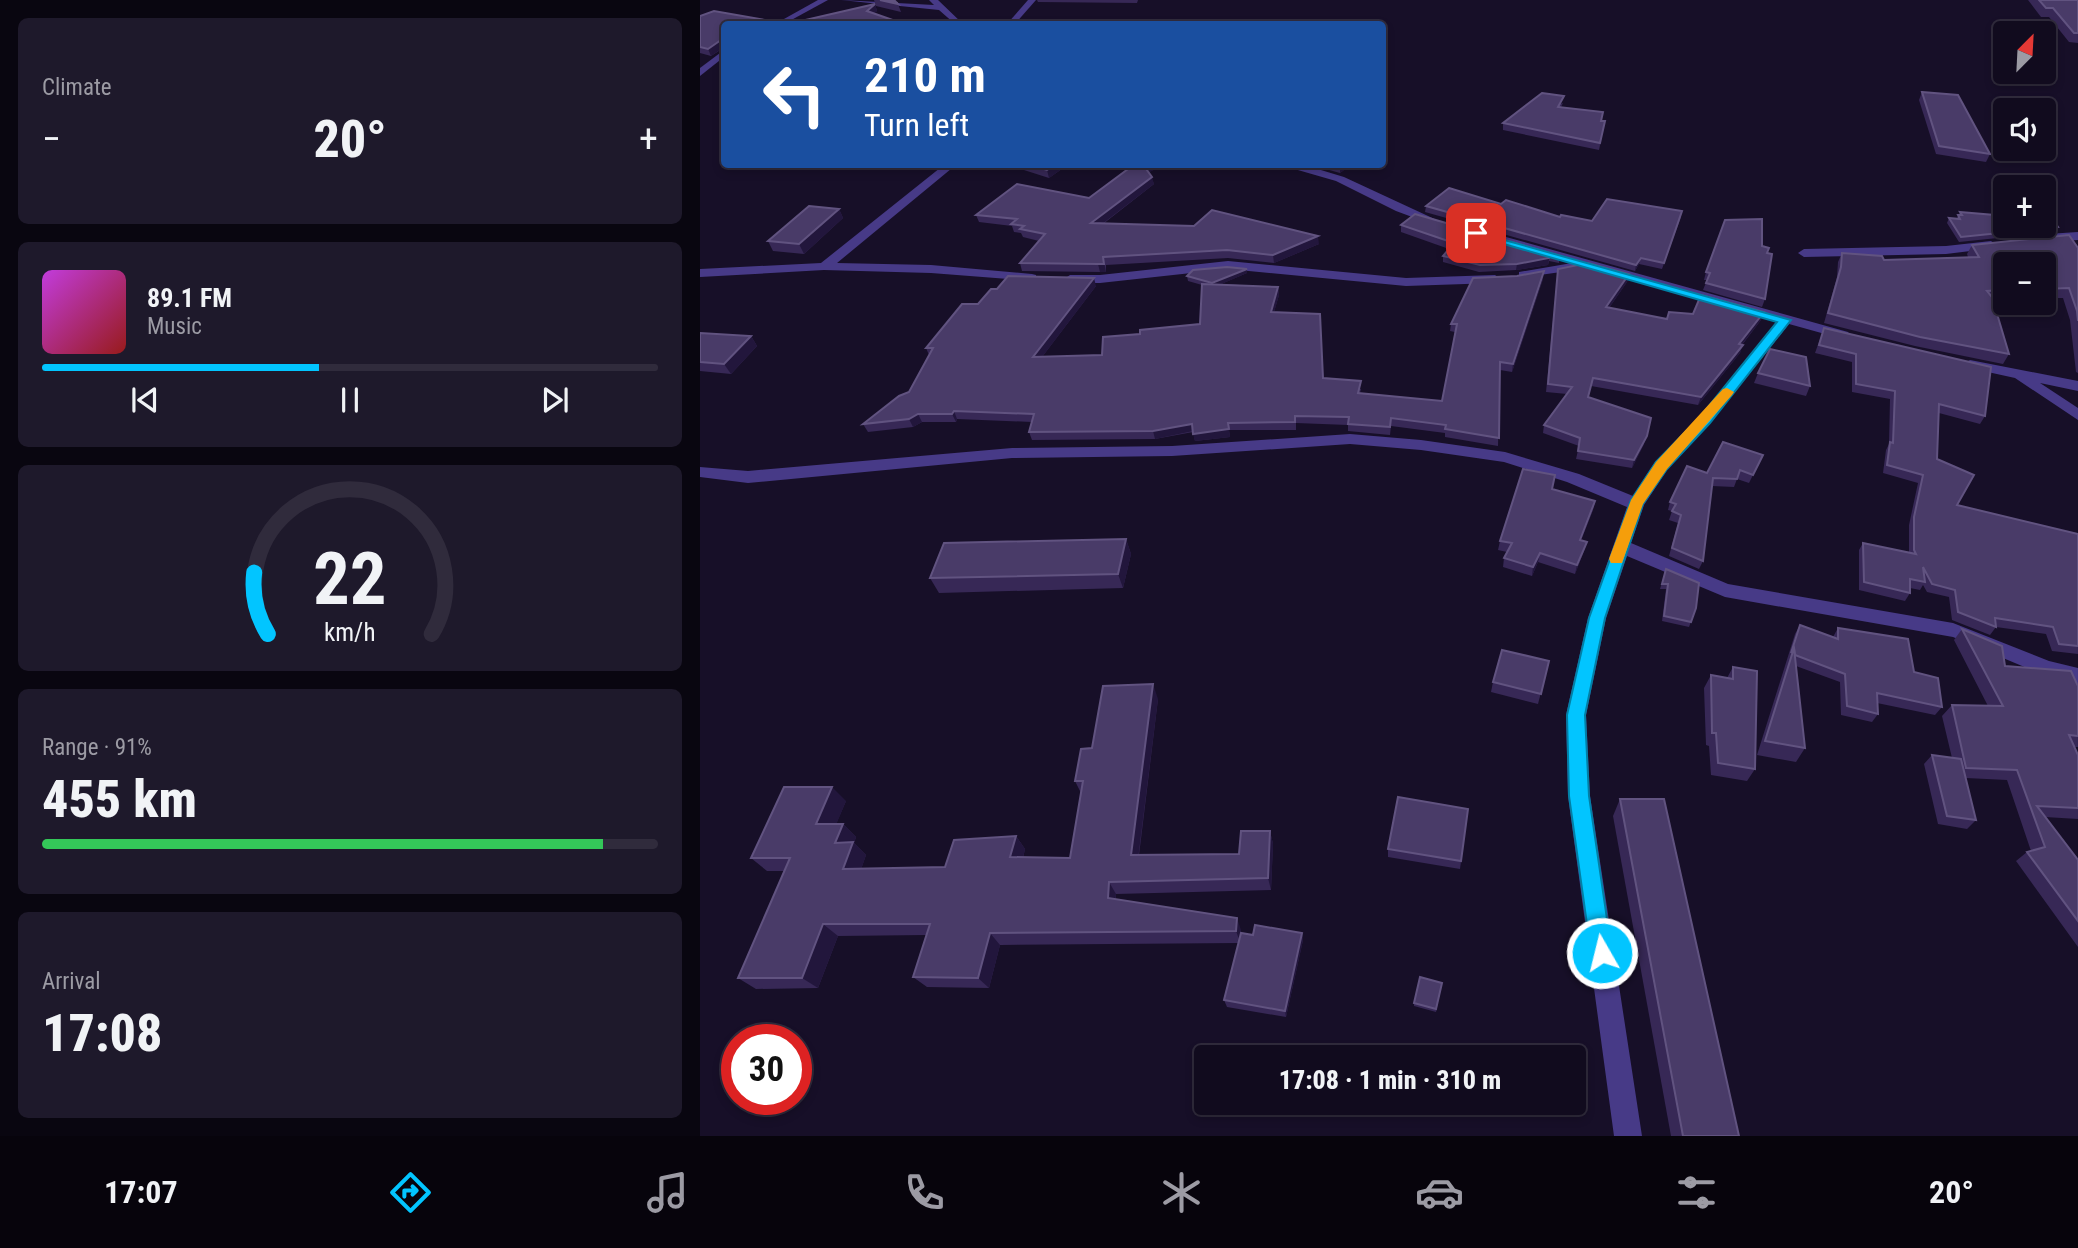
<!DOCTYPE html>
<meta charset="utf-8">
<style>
:root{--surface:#110b1e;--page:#1e192b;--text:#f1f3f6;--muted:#9c9ba4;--line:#302b3c;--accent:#02c5ff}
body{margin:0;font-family:"Roboto Condensed",sans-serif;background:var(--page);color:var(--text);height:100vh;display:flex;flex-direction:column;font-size:26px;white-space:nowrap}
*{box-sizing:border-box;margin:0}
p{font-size:23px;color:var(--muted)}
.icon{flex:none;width:38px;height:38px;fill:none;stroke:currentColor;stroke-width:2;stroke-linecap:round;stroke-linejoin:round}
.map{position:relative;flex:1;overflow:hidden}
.sheet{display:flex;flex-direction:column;gap:18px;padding:18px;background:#090610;width:700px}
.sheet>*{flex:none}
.banner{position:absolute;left:21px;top:21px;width:665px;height:147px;border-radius:7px;box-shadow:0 4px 10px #0003,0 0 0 2px var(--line);background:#1a4fa0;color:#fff;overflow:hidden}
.needle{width:46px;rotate:24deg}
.fabs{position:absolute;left:1293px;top:21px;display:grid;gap:14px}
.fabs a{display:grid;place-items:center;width:63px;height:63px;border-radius:7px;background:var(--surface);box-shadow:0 4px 10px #0003,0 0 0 2px var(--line);font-size:35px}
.speed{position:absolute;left:21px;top:1024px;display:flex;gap:14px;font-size:35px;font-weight:700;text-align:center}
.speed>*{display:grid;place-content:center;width:91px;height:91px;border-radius:50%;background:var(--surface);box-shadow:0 4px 10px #0003,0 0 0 2px var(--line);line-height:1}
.speed .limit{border:10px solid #d22;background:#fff;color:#111}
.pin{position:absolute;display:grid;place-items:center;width:60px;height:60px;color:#fff;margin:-30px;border-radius:14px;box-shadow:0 4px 10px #0006}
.me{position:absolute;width:77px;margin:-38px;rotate:352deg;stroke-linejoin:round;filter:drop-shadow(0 0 5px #0008)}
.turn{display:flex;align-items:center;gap:24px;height:147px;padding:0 28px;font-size:32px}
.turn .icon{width:91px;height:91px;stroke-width:2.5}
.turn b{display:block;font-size:49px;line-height:60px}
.big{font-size:52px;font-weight:800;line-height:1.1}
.sheet .tile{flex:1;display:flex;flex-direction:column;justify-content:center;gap:10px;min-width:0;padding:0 24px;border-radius:10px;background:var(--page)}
.sheet .dial{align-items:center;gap:0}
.dial svg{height:182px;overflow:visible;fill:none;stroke:var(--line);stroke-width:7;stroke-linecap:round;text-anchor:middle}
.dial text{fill:var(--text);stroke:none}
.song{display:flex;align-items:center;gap:21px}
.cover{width:84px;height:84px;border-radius:10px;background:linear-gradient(135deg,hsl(290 70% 55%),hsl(0 70% 35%))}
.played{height:7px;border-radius:4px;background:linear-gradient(90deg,var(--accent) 45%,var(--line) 45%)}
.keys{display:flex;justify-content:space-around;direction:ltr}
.heat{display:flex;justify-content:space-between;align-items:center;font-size:38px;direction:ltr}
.charge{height:10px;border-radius:5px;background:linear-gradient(90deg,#34c759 91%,var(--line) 0)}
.trip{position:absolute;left:494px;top:1045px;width:392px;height:70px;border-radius:7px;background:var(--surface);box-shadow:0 4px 10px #0003,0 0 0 2px var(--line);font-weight:800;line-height:70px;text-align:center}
.menu{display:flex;height:112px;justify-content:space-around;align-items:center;background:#07040c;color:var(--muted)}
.menu .icon{width:49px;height:49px}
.menu .selected{color:var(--accent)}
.menu b{font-size:32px;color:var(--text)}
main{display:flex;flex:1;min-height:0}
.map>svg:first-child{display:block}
</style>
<main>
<section class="sheet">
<div class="tile"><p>Climate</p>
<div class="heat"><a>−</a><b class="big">20°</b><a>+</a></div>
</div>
<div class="tile">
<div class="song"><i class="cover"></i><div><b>89.1 FM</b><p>Music</p></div></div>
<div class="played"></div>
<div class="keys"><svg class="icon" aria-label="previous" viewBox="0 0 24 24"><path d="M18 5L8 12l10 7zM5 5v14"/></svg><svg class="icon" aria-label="pause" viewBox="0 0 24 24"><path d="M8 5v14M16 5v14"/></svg><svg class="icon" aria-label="next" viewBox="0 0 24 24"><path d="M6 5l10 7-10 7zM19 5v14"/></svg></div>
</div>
<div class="tile dial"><svg viewBox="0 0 100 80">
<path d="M14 69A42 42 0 1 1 86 69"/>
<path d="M14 69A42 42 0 0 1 8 42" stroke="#02c5ff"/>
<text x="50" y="56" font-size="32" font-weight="700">22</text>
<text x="50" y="72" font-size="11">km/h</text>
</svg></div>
<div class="tile"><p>Range · 91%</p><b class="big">455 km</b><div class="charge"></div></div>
<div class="tile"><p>Arrival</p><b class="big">17:08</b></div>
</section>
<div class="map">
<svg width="1378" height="1136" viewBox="0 0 1378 1136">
<rect width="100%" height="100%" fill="#170f28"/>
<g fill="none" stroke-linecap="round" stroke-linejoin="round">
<g fill="#473a87" fill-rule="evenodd">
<path d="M118,0H128L84,24H75Z"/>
<path d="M141,0L234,5L229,0H238L263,24H255L239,10Z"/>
<path d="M328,0H336L315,24H307Z"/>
<path d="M24,50V57L0,76V68Z"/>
<path d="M245,164H257L137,263L231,265L332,274L336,275V281L231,273L124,270L0,277V269L121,263Z"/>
<path d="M577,164H601L644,177L741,222L731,224L696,211L636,181Z"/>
<path d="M1378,232V240L1347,242L1341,238L1347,234Z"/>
<path d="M806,237L1148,332L1150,335L1143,339L1089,324L1010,423L967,470L944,505L931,543L1028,584L1253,623L1349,661L1378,668V684L1339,673L1253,637L1025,597L927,556L906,618L886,715L890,796L942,1136H914L868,796L866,715L888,618L927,507L867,482L804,462L721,450L650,444L472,456L312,458L48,483L0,477V467L48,471L312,448L472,446L650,434L721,440L805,452L879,474L933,496L955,462L1000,417L1077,321L889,268L819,278V272L872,263L802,244V238Z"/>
<path d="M1291,241L1297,245L1295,248L1246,254L1104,257L1098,253L1104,249L1246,246Z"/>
<path d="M528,261L706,278L795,275L801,279L795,283L706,286L528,269L400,283H370L364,279L370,275H400Z"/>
<path d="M1270,360L1378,381V391L1340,383L1378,408V420L1315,378L1265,367L1263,364Z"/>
</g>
</g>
<g fill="#372856">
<path d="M174,0H189L198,4L201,12L176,6Z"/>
<path d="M337,0H438L437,3L338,2Z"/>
<path d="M1328,0H1378V43L1369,42L1349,17H1341Z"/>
<path d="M175,4L177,11L174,13L204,24H24V57L22,49L11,56L0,53V16L88,24Z"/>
<path d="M1222,92L1290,154L1286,162L1236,154L1219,100Z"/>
<path d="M863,103L861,107L905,121L899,150L803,130V123Z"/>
<path d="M311,164H369L349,178L311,166Z"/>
<path d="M413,164H465L449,172L454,184L403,224L619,244L574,263L528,258L406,265V272H400L322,271L320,263L339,241L323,237L321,233L314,232L312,226L279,222L276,215L389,198L426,170Z"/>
<path d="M608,164H652L640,173Z"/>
<path d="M801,204L860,217L892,221L981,217L962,269L939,264L935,271L725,212L726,206Z"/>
<path d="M139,209L143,218L104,254L73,251L68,241Z"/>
<path d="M1260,212L1358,227L1355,232L1259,242L1247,223L1249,218H1257Z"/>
<path d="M701,225L860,256L859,263L849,261L848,265L816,270L779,272L743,262V256L749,249L701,232Z"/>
<path d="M1272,245L1378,248V373L1376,372L1370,320L1363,298H1344V264H1306V300H1293L1309,354L1303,364L1215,346L1124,323L1137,277L1138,262L1142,253L1184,260L1268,257L1267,254Z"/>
<path d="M1062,246L1067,253L1065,299L1062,307L1003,290L1007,280H1004L1006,272Z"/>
<path d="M858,269L929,274L927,282L909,308L967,319L1061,320L1042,345L1040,353L998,405L891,386L888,397L944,444L932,468L876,459L879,446L843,433L844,425L867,394L846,392Z"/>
<path d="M547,273L521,284L578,287L579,295L574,312L623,378L661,389L660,393L742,401L755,332L750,331L751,324L843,279L812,372L800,370L798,446L745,437V433L691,426L690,435L648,431V425L596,423V430H529L530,437L495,441L493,432L455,439L332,440L329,432L332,422L257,419L256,422H222L213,427L168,432L163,424L209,392L229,355L226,348L297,289L396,286L342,357L402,355L440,334L500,324L502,285L488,281L487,276Z"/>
<path d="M1124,328L1285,416L1280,424L1239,413L1237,459L1257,505L1378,534V654L1352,651L1346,634L1296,627L1290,635L1252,620L1249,597L1227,592L1223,585L1220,590L1210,588V593L1205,601L1159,590V550L1163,543L1209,553V525L1218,483L1183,473L1186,450L1189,444L1190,399L1152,392V362L1115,353Z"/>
<path d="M0,333L51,336L57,346L31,374L0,371Z"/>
<path d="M1058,373L1110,386L1106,396L1054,383Z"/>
<path d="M1063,455L1049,483L1037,479L1034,487L1012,486L1003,561L999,569L969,556L978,523L969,520L972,511L968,510L970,502L1007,473Z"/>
<path d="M852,489L895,501L893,510L881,540L887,542L884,551L875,574L838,562L832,576L803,567L804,558L807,552L798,550L800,541Z"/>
<path d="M426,539L431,554L423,588L239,593L230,578Z"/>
<path d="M966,569L996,608L989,627L962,621L966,589H960Z"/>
<path d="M1100,625L1133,637L1138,628L1214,672L1242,707L1235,715L1177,703L1178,714L1172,722L1141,715L1140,682L1096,666L1105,748L1096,762L1057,755L1095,634Z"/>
<path d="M1262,629L1305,666L1378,686V747H1374L1378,755V819L1345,817L1378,860V947L1316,861L1327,852L1331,851L1307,780L1266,778L1276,820L1267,829L1238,824L1224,764L1232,755L1252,758L1242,716L1252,705L1288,706L1254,640Z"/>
<path d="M849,661L838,704L791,692L793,682Z"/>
<path d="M1033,667L1055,769L1047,781L1011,775L1009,746L1006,745L1004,688L1011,675L1027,678Z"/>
<path d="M458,699L439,855L539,854L570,831L573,844L571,890L416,894V899L541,930V934L553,935L602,933L603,940L586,1017L527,1007L524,1000L539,943L300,945L289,988L227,987L213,977L226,935L138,936L118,988L56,989L38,978L85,871H67L51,858L146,801L136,824H143L156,837L154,843L166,855L161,869L245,867L316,836L325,849L323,858H370L381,793L375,781L392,748Z"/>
<path d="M920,799L1039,1136H971L913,816Z"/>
<path d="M768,809L760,869L688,857V849Z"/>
<path d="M742,983L736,1012L714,1006V1003Z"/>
</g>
<g fill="#22163c">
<path d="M175,4L177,11L170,17L167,11Z"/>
<path d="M21,40L24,47L11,56L8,49Z"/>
<path d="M356,164H369L349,178L347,170Z"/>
<path d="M448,164H465L446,174L444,166Z"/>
<path d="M641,164H652L640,173V165Z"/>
<path d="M452,177L454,184L393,231L391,223Z"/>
<path d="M139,209L143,218L104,254L99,244Z"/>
<path d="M618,236L619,244L574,263L573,255Z"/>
<path d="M850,254L848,265L816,270L817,264Z"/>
<path d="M403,257L406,272H400L398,264Z"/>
<path d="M941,258L939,264L935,271L936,265Z"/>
<path d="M547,269V273L512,288V283Z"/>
<path d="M844,271L843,279L812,372L813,364Z"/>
<path d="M929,274L927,282L904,315L906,307Z"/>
<path d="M394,278L396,286L336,365L333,357Z"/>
<path d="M578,287L579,295L572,319L571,312Z"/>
<path d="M1064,312L1061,320L1036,352L1039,344Z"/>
<path d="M51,336L57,346L31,374L24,364Z"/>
<path d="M1043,345L1040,353L998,405L1001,397Z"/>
<path d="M254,411L257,419L256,422L252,414Z"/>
<path d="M218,414L222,422L213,427L209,419Z"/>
<path d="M492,424L493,431L455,439L453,431Z"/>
<path d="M529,429L530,437L495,441L493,434Z"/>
<path d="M947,436L944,444L932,468L934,460Z"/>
<path d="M895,501L893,510L878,549L880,540Z"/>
<path d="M426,539L431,554L423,588L418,574Z"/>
<path d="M887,542L884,551L875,574L877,565Z"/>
<path d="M840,553L838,562L832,576L833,567Z"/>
<path d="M453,684L458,699L437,867L431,855Z"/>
<path d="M132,787L146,801L131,837L116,824Z"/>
<path d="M143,824L156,837L154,843L166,855L157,882L143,869L135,843Z"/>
<path d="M570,831L573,844L571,890L568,878Z"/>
<path d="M316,836L325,849L320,870L310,857Z"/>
<path d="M409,882L416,894L415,910L408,898Z"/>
<path d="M537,918L541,930L540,942L536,931Z"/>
<path d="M123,924L138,936L118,988L102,978Z"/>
<path d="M290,933L300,945L289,988L278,978Z"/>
<path d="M602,933L603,940L586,1017L585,1011Z"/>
</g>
<g fill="#493b68" stroke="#615380" stroke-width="2">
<path d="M180,0L195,1L198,4Z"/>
<path d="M1339,0H1378V33H1374L1353,8H1346Z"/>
<path d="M175,4L167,11L204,24H24V53L22,52L21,40L8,49L0,47V16L14,11L88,24Z"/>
<path d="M1222,92L1258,95L1290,154L1239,146Z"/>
<path d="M842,93L864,96L858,107L903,112L901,121H905L900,143L803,123Z"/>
<path d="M328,164H356L347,170Z"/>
<path d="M429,164H448L444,166L452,177L391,223L494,226L512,210L618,236L573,255L527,250L403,257L404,264H398L320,263L345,234L320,229L324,226L311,224L317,219L276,215L317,184L389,198L432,166Z"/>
<path d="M749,188L801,204L806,200L860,217L861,215L892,221L907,199L982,211L964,263L941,258L936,265L726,206Z"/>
<path d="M109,206L139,209L99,244L68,241Z"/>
<path d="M1260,212L1306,216V226H1344V219L1353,220L1358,227L1261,237L1249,218L1260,219L1258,215H1262Z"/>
<path d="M715,214L860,256L850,254L849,258L817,264L780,265L743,256L754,243L701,225Z"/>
<path d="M1062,219V246L1069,248L1067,253L1072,254L1065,299L1006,283L1010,273L1006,272L1025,220Z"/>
<path d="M1369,235L1378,248V321L1377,311L1369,288L1344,289V264H1306V290L1287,291L1292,297L1309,354L1220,337L1128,313L1141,267L1142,253L1182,256L1184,260L1279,257L1272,245Z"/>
<path d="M888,263L929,274L906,307L967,319L969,312L993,314L1001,295L1064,312L1039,344L1043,345L1001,397L893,378L888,397L951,418L947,436L934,460L878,451L880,438L844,425L872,387L848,384L858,269Z"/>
<path d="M527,267L547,269L512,283L487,276L493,270Z"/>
<path d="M844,271L813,364L800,362L799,438L745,429L746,425L691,418L690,427L648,424L649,417L595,416V422L528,423L529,429L493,434L492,424L453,431L329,432L334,414L254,411L252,414H218L209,419L163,424L199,396L209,392L233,348H226L262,304H278L291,289H297L308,276L394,278L333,357L402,355L403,337L440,334V330L500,324L502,284L578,287L571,312L620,314L623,378L661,381L658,393L742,401L757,324H751L773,278L817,276Z"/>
<path d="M1124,328L1291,367L1285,416L1239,404L1237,459L1274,475L1257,505L1378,534V646L1359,644L1353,627L1295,618L1296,627L1258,612L1255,590L1232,584L1223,567L1225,582L1210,579V593L1164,582L1163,543L1216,554L1214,550V517L1223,475L1187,465L1190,442L1193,443L1195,391L1156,384V354L1119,345Z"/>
<path d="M0,333L51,336L24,364L0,362Z"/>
<path d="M1070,349L1106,357L1110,386L1058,373Z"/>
<path d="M1023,442L1063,455L1053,475L1040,470L1037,479L1013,478L1003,561L972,548L981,515L972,511L976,504L970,502L987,466L1007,473Z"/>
<path d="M823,469L855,475L852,489L895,501L880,540L887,542L877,565L840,553L833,567L804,558L812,543L800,541Z"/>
<path d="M426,539L418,574L230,578L244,543Z"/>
<path d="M966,569L999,583L996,608L991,622L964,616L968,584H962Z"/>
<path d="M1100,625L1138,639V628L1208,639L1214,672L1238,678L1242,707L1177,693L1178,714L1147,706L1145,674L1095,655L1094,648L1091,653Z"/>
<path d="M1262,629L1302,646L1305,666L1371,671L1378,686V736L1369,735L1378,755V808L1337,806L1378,860V921L1327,852L1345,847L1317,770L1266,768L1252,705L1303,706Z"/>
<path d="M1094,648L1105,748L1065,741Z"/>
<path d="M802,650L849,661L841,694L793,682Z"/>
<path d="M1033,667L1057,671L1055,769L1018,763L1016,733H1012L1011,675L1033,679Z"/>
<path d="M453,684L431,855L539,854L541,831H570L568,878L409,882L408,898L537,918L536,931L290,933L278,978L213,977L230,924H123L102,978H38L90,858H51L84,787H132L116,824H143L135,843L153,842L143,869L245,867L254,840L316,836L310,857L370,858L383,781H375L381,749L392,748L403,686Z"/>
<path d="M1232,755L1261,759L1276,820L1247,816Z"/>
<path d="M698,797L768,809L761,861L688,849Z"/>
<path d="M920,799H964L1039,1136H983Z"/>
<path d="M555,925L602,933L585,1011L524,1000L541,933L553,935Z"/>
<path d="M720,977L742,983L736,1009L714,1003Z"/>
</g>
<path fill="#02c5ff" stroke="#0180a6" stroke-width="2" d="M772,231L1091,320L1010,423L967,469L943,504L905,618L885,715L889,796L912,953L909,961L902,964L894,961L891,953L869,796L867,715L889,618L931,500L956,462L1000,417L1077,322L772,235Z"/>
<path fill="#f59e0b" d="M1027,388L1034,392L1032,395L967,469L943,504L922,563H911L909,559L931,500L956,462L1023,389Z"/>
</svg>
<div class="fabs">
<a><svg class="needle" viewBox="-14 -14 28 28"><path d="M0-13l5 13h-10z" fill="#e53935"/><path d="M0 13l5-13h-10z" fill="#9c9ba4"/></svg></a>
<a><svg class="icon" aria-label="sound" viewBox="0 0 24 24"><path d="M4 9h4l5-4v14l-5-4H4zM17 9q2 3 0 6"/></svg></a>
<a>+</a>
<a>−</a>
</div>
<div class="speed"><div class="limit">30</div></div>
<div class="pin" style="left:776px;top:233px;background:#d93025"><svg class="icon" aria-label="arrive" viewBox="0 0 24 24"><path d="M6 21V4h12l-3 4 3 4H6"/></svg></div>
<svg class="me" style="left:902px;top:953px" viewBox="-20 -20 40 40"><circle r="17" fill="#02c5ff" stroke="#fff" stroke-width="3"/><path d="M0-11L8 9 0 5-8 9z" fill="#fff"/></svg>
<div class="trip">17:08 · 1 min · 310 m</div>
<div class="banner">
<div class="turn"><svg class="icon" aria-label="left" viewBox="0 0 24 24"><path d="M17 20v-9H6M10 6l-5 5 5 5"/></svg><div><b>210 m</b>Turn left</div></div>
</div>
</div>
</main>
<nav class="menu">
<b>17:07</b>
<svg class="icon selected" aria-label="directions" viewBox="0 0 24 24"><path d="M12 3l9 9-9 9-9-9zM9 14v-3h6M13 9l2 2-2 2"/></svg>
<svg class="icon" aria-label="music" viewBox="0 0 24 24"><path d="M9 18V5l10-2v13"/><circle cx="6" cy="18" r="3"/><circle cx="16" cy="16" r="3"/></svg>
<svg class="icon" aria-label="phone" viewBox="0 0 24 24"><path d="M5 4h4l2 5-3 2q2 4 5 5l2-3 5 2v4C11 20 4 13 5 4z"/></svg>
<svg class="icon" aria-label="climate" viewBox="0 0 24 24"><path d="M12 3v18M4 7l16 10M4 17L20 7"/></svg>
<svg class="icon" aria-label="car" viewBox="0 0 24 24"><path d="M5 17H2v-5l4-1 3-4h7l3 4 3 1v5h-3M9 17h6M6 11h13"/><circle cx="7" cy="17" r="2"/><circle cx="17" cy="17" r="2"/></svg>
<svg class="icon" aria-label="filters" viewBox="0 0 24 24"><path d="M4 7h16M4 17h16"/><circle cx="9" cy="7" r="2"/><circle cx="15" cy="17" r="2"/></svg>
<b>20°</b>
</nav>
